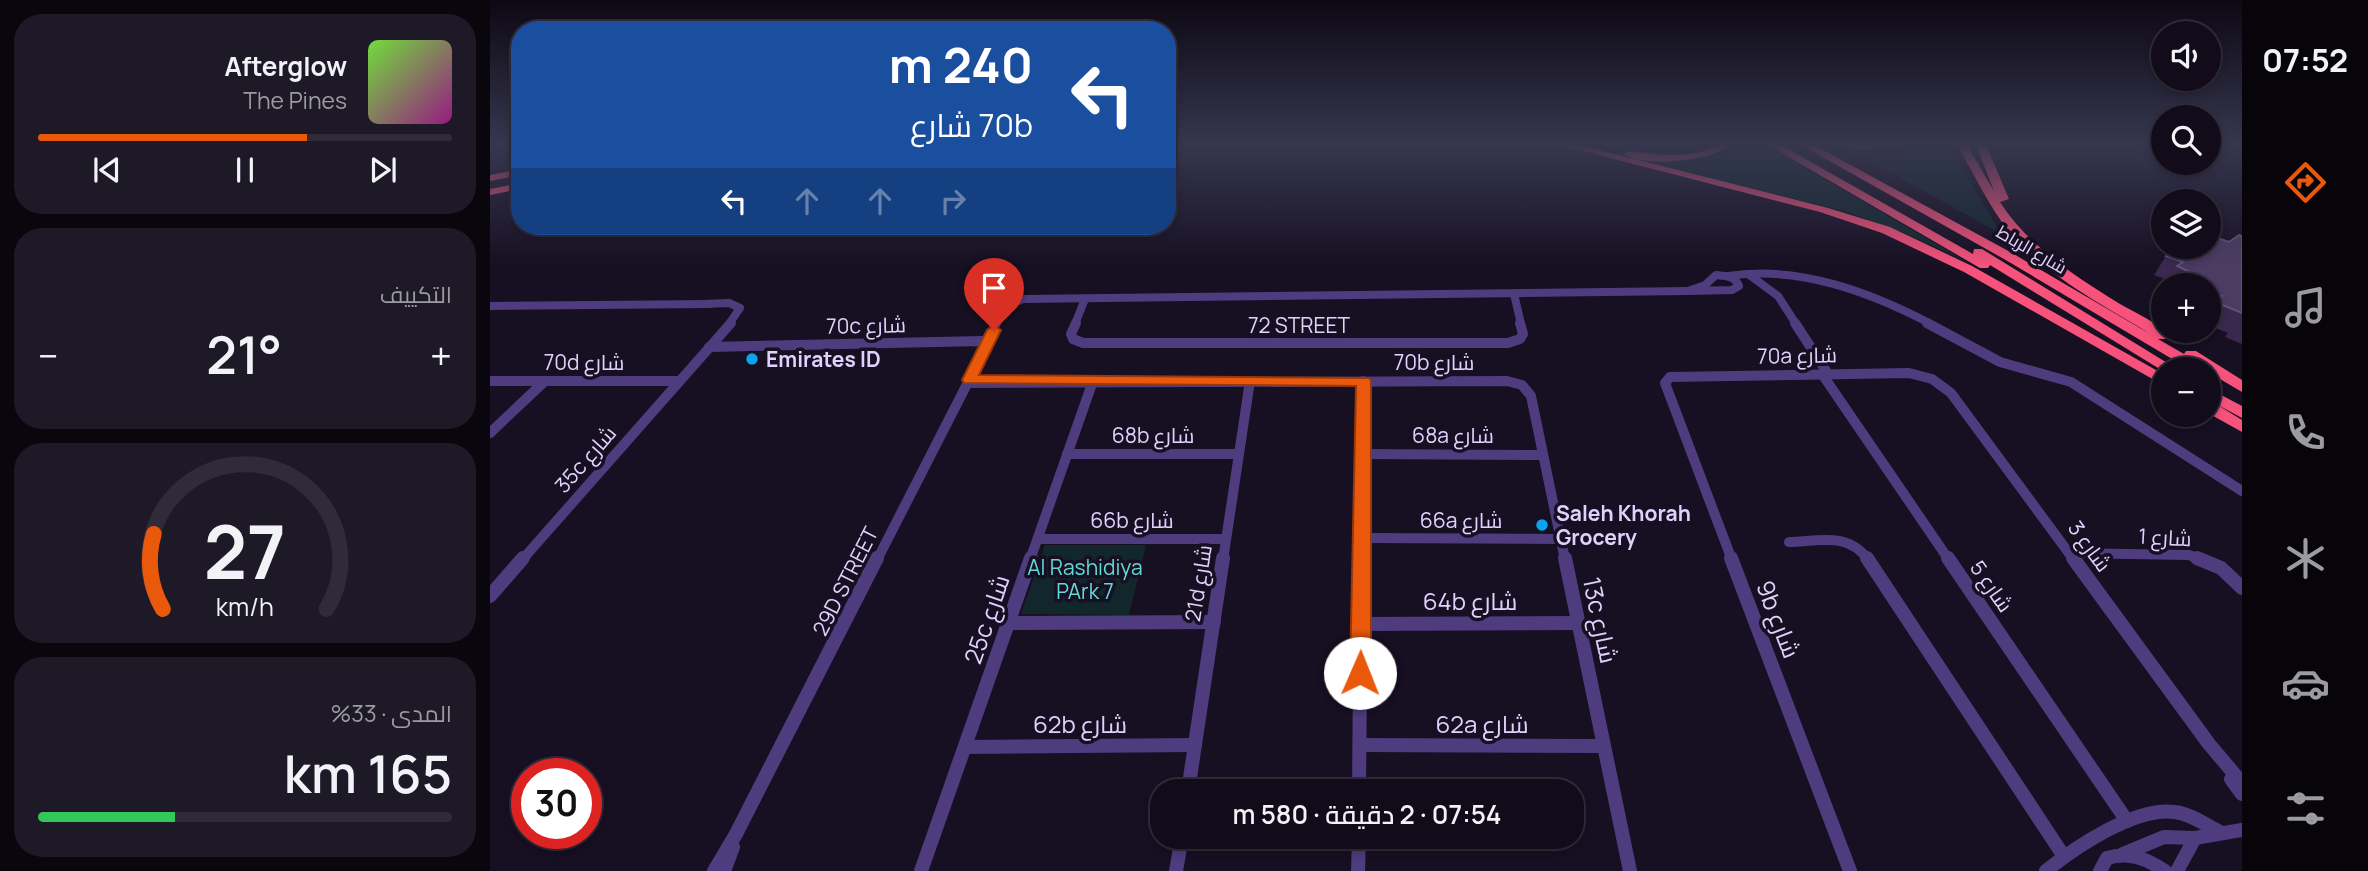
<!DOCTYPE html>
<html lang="ar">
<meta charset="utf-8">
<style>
:root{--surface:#110b1a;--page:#1e1927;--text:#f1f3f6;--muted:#9c9ba2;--line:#302b39;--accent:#ea580c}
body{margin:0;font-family:Manrope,Cairo,sans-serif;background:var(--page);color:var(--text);direction:rtl;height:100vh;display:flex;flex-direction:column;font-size:26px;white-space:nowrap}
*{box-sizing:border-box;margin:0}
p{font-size:23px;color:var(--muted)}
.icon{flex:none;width:38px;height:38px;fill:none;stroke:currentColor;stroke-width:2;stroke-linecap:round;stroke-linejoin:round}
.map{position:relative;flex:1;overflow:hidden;direction:ltr}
.side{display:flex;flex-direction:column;gap:14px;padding:14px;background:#09060e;width:490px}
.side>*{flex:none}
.guide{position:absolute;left:21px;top:21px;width:665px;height:214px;border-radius:28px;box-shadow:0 4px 10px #0003,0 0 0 2px var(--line);direction:rtl;background:#1a4fa0;color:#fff;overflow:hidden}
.tools{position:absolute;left:1661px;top:21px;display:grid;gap:14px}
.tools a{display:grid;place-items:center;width:70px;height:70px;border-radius:50%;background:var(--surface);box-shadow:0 4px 10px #0003,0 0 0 2px var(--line);font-size:35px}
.speed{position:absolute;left:21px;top:758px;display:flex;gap:14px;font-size:35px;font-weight:700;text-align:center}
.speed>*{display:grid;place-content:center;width:91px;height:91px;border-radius:50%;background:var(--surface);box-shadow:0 4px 10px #0003,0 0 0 2px var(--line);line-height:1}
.speed .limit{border:10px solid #d22;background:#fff;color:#111}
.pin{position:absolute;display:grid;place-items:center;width:60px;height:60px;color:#fff;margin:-72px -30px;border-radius:50% 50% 50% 0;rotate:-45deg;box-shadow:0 0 7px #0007}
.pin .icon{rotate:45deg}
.me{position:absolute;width:77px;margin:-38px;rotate:1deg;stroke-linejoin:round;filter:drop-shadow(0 0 5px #0008)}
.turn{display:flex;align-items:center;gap:24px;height:147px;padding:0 28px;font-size:32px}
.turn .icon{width:91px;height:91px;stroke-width:2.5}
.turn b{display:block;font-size:49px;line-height:60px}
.lanes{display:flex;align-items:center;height:66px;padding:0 28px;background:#0003;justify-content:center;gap:35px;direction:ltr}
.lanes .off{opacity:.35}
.big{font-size:52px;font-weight:600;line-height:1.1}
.side .card{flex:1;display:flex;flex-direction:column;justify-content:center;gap:10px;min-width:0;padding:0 24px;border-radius:28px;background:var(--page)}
.side .dial{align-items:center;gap:0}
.dial svg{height:182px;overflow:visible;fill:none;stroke:var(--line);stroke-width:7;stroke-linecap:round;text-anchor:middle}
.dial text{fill:var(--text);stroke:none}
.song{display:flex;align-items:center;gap:21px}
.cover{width:84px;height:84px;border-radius:10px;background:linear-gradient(135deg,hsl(100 70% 55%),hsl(310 70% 35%))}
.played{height:7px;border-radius:4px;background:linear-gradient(90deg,var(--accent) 65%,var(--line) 65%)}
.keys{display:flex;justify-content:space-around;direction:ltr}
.heat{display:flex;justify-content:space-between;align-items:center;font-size:38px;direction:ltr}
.charge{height:10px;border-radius:5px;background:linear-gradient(90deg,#34c759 33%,var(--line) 0)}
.trip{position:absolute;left:660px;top:779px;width:434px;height:70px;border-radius:28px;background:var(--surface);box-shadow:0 4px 10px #0003,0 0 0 2px var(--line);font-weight:600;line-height:70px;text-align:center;direction:rtl}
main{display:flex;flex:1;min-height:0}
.menu{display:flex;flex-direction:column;width:126px;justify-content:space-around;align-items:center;background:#07040a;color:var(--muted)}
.menu .icon{width:49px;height:49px}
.menu .selected{color:var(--accent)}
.menu b{font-size:32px;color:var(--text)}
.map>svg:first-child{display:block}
</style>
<main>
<nav class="menu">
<b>07:52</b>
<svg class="icon selected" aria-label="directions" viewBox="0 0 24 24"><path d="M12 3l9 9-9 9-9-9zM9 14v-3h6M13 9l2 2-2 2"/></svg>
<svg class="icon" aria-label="music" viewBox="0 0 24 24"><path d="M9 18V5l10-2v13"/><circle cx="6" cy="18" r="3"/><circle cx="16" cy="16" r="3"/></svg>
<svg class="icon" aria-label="phone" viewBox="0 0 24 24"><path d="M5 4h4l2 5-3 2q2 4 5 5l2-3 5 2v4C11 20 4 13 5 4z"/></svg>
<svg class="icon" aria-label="climate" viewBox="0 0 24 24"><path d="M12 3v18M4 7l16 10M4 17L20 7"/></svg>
<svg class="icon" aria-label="car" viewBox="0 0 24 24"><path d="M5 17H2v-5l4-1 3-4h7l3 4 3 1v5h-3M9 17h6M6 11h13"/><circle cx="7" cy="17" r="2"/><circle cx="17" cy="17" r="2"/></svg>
<svg class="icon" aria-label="filters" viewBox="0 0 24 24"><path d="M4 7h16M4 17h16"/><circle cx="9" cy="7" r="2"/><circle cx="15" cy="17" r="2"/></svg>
</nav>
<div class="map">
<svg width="1752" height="871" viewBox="0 0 1752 871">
<rect width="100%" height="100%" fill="#170f22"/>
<g fill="#12272c">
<path d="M1088,145L1148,158L1187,160L1224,155L1238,152L1246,145H1275L1479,263L1408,230L1357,212Z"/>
<path d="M1429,145H1458L1511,234L1378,160L1411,155Z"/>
<path d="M555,545H656L639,615L531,614Z"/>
</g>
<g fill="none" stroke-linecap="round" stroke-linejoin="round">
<g stroke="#4e3c7f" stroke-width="8">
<path d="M1258,274L1288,296L1306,324"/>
<path d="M1226,275C1236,276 1245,276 1249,286L1242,290L1198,291L1215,285Z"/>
<path d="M1238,276C1308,265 1380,292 1441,324"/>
<path d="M1024,294L1031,324"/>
<path d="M212,304L239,303L250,308L239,324"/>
<path d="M0,306L219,304"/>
<path d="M506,324L519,305L533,299L1198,291"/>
<path d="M585,324L595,299"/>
</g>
<g stroke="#4e3c7f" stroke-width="10">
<path d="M586,323L581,334L583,339L593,343H1018L1030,339L1033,334L1030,323"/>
<path d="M1305,323L1338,374"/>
<path d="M1437,323L1510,362L1581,382L1752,491"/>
<path d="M497,345L506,323"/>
<path d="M219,347L492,341L497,345L387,560"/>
<path d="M1332,374L1459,560"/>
<path d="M0,381H189"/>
<path d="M478,383L1017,381L1032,385L1041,396L1075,560"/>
<path d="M0,433L55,381"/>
<path d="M577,454H749"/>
<path d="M873,454L1053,455"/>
<path d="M872,538L1071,539"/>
<path d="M548,539H736"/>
<path d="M1299,542C1330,541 1359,532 1378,560"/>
<path d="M1579,553L1699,555L1712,560"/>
<path d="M32,560L241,323"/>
<path d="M540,560L603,381"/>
<path d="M733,560L760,381"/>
<path d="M871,560L873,381"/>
<path d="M1242,560L1175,383L1180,377L1419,373L1442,379L1461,393L1584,560"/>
</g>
<g stroke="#4e3c7f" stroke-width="14">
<path d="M1075,558L1140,871"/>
<path d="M1241,558L1360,871"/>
<path d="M1377,558L1573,855"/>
<path d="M1458,558L1637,821"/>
<path d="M1583,558L1719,744L1752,783"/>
<path d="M1707,558L1731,568L1752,588"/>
<path d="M0,596L33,558"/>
<path d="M518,623L724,622"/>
<path d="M871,624L1088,623"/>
<path d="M870,745L1114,746"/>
<path d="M475,747L705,745"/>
<path d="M1741,779L1752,794"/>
<path d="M698,791L733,558"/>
<path d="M869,791L871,558"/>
<path d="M1633,854L1674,837L1705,838L1752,830"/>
<path d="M224,871L246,834L387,558"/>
<path d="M234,871L243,847"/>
<path d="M431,871L541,558"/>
<path d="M686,871L692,836"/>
<path d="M868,871L869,836"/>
<path d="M1556,871C1584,848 1646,806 1685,812C1701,814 1716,825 1730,832"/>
<path d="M1610,871L1617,858C1639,851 1657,859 1675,871"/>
<path d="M1687,871L1705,838"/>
</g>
<g fill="#f7527b" fill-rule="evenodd">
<path d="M1070,145H1089L1338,208L1400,227L1482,266L1673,374V385L1474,272L1392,233L1330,212Z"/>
<path d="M1228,145H1241C1221,161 1154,168 1134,154L1139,151C1168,154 1201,160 1228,145Z"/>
<path d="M1278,145H1291L1483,254L1484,249H1492L1687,369L1673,371L1500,265L1498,268H1490Z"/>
<path d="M1311,145H1324L1522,253L1667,338C1617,307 1560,279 1521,234C1499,207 1485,175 1467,145H1477L1504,191L1486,145H1496L1519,199L1510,202C1539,247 1585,276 1630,304C1646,313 1668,323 1680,336L1678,339H1668L1694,354L1696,351H1706L1752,380V392L1718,372V369H1699L1514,259Z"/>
<path d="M1352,145H1394C1384,150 1362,150 1352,145Z"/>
<path d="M30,169V175L0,181V175Z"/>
<path d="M30,183V189L0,195V189Z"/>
<path d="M1718,388L1752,406V418L1726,404L1752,420V432L1718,413V401L1723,403L1718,400Z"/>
</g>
</g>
<path fill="#3a294f" d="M1752,236V344L1735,337L1738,333L1718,325V285H1675L1678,280L1664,275L1676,256L1739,242Z"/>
<path fill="#4c3b62" stroke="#63537a" stroke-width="2" d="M1749,235L1752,236V313L1725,302L1732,296L1718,291V285H1704L1710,281L1693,274L1698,271L1687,266L1693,262L1676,256L1689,247H1718V240L1724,237L1739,242Z"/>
<linearGradient id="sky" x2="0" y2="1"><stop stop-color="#0d0813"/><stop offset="0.54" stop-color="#36374f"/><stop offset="1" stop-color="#36374f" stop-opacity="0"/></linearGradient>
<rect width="1752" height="267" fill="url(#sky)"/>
<path fill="#ea580c" stroke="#983908" stroke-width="2" d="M504,325L511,330L489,375L879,378L881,381V673L878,679L870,682L863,679L860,673L866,386L474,383L472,380L497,330Z"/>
<g fill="#0aa3f0" stroke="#170f22" stroke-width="2.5">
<circle cx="262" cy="359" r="7"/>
<circle cx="1052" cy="525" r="7"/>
</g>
<g text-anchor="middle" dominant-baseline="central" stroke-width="7" stroke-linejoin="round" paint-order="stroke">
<g font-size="18" fill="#e1d2fd" stroke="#170f22">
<text transform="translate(1542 249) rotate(30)">شارع الرباط</text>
</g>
<g font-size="21" fill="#e1d2fd" stroke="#170f22">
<text transform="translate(376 325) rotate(-1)">70c شارع</text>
<text x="809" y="325">72 STREET</text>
<text transform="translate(1307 355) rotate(-1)">70a شارع</text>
<text x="94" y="362">70d شارع</text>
<text x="944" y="362">70b شارع</text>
<text x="663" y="435">68b شارع</text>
<text x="963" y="435">68a شارع</text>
<text transform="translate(95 459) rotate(-49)">35c شارع</text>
<text x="642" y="520">66b شارع</text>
<text x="971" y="520">66a شارع</text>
<text transform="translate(1675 537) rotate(3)">شارع 1</text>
<text transform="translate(1600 546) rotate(54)">شارع 3</text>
<text transform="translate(355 581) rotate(-63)">29D STREET</text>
<text transform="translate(708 583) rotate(-81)">21d شارع</text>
<text transform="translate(1502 586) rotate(55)">شارع 5</text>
</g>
<g font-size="21" font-weight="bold" fill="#e1d2fd" stroke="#170f22" text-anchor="start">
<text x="276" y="359">Emirates ID</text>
<text x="1066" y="513">Saleh Khorah<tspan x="1066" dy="24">Grocery</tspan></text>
</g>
<g font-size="21" fill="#61dad8" stroke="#170f22">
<text x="595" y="567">Al Rashidiya<tspan x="595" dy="24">PArk 7</tspan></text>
</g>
<g font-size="24" fill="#e1d2fd" stroke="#170f22">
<text x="980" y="600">64b شارع</text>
<text transform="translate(496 619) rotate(-71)">25c شارع</text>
<text transform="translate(1289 619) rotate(69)">9b شارع</text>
<text transform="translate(1111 620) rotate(78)">13c شارع</text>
<text x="590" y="723">62b شارع</text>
<text x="992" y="723">62a شارع</text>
</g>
</g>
</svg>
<div class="tools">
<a><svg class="icon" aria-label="sound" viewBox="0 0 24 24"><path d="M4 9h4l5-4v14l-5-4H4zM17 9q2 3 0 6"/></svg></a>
<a><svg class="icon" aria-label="search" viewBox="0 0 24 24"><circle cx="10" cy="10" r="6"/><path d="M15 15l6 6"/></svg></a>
<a><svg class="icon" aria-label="layers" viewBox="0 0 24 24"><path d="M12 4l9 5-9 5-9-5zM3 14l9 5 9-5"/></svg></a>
<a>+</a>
<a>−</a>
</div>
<div class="speed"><div class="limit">30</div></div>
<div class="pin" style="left:504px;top:330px;background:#d93025"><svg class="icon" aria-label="arrive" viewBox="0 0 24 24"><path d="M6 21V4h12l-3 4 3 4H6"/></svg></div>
<svg class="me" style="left:870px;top:673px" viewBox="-20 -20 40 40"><circle r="19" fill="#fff"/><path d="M0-13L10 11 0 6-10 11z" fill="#ea580c"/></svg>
<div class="trip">07:54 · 2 دقيقة · 580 m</div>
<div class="guide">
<div class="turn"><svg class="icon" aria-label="left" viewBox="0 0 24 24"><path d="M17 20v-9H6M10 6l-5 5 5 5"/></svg><div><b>240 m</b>70b شارع</div></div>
<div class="lanes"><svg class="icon" aria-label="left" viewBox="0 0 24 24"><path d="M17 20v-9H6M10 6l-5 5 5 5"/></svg><svg class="icon off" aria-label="ahead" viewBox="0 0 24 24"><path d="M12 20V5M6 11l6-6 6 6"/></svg><svg class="icon off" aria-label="ahead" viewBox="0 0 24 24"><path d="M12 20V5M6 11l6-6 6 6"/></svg><svg class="icon off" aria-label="right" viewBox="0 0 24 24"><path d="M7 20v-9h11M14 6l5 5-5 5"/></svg></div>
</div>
</div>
<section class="side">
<div class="card">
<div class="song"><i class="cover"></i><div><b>Afterglow</b><p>The Pines</p></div></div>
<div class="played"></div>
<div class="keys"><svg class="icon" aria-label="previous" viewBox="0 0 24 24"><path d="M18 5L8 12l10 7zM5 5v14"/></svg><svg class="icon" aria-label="pause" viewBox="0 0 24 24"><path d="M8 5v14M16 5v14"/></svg><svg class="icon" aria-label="next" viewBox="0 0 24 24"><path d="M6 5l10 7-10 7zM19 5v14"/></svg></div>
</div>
<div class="card"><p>التكييف</p>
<div class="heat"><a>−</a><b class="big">21°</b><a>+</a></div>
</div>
<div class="card dial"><svg viewBox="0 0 100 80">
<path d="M14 69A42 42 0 1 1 86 69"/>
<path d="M14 69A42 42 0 0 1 10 36" stroke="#ea580c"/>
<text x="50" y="56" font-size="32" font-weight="700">27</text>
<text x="50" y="72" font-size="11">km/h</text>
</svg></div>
<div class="card"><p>المدى · 33%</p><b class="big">165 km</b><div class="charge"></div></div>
</section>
</main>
